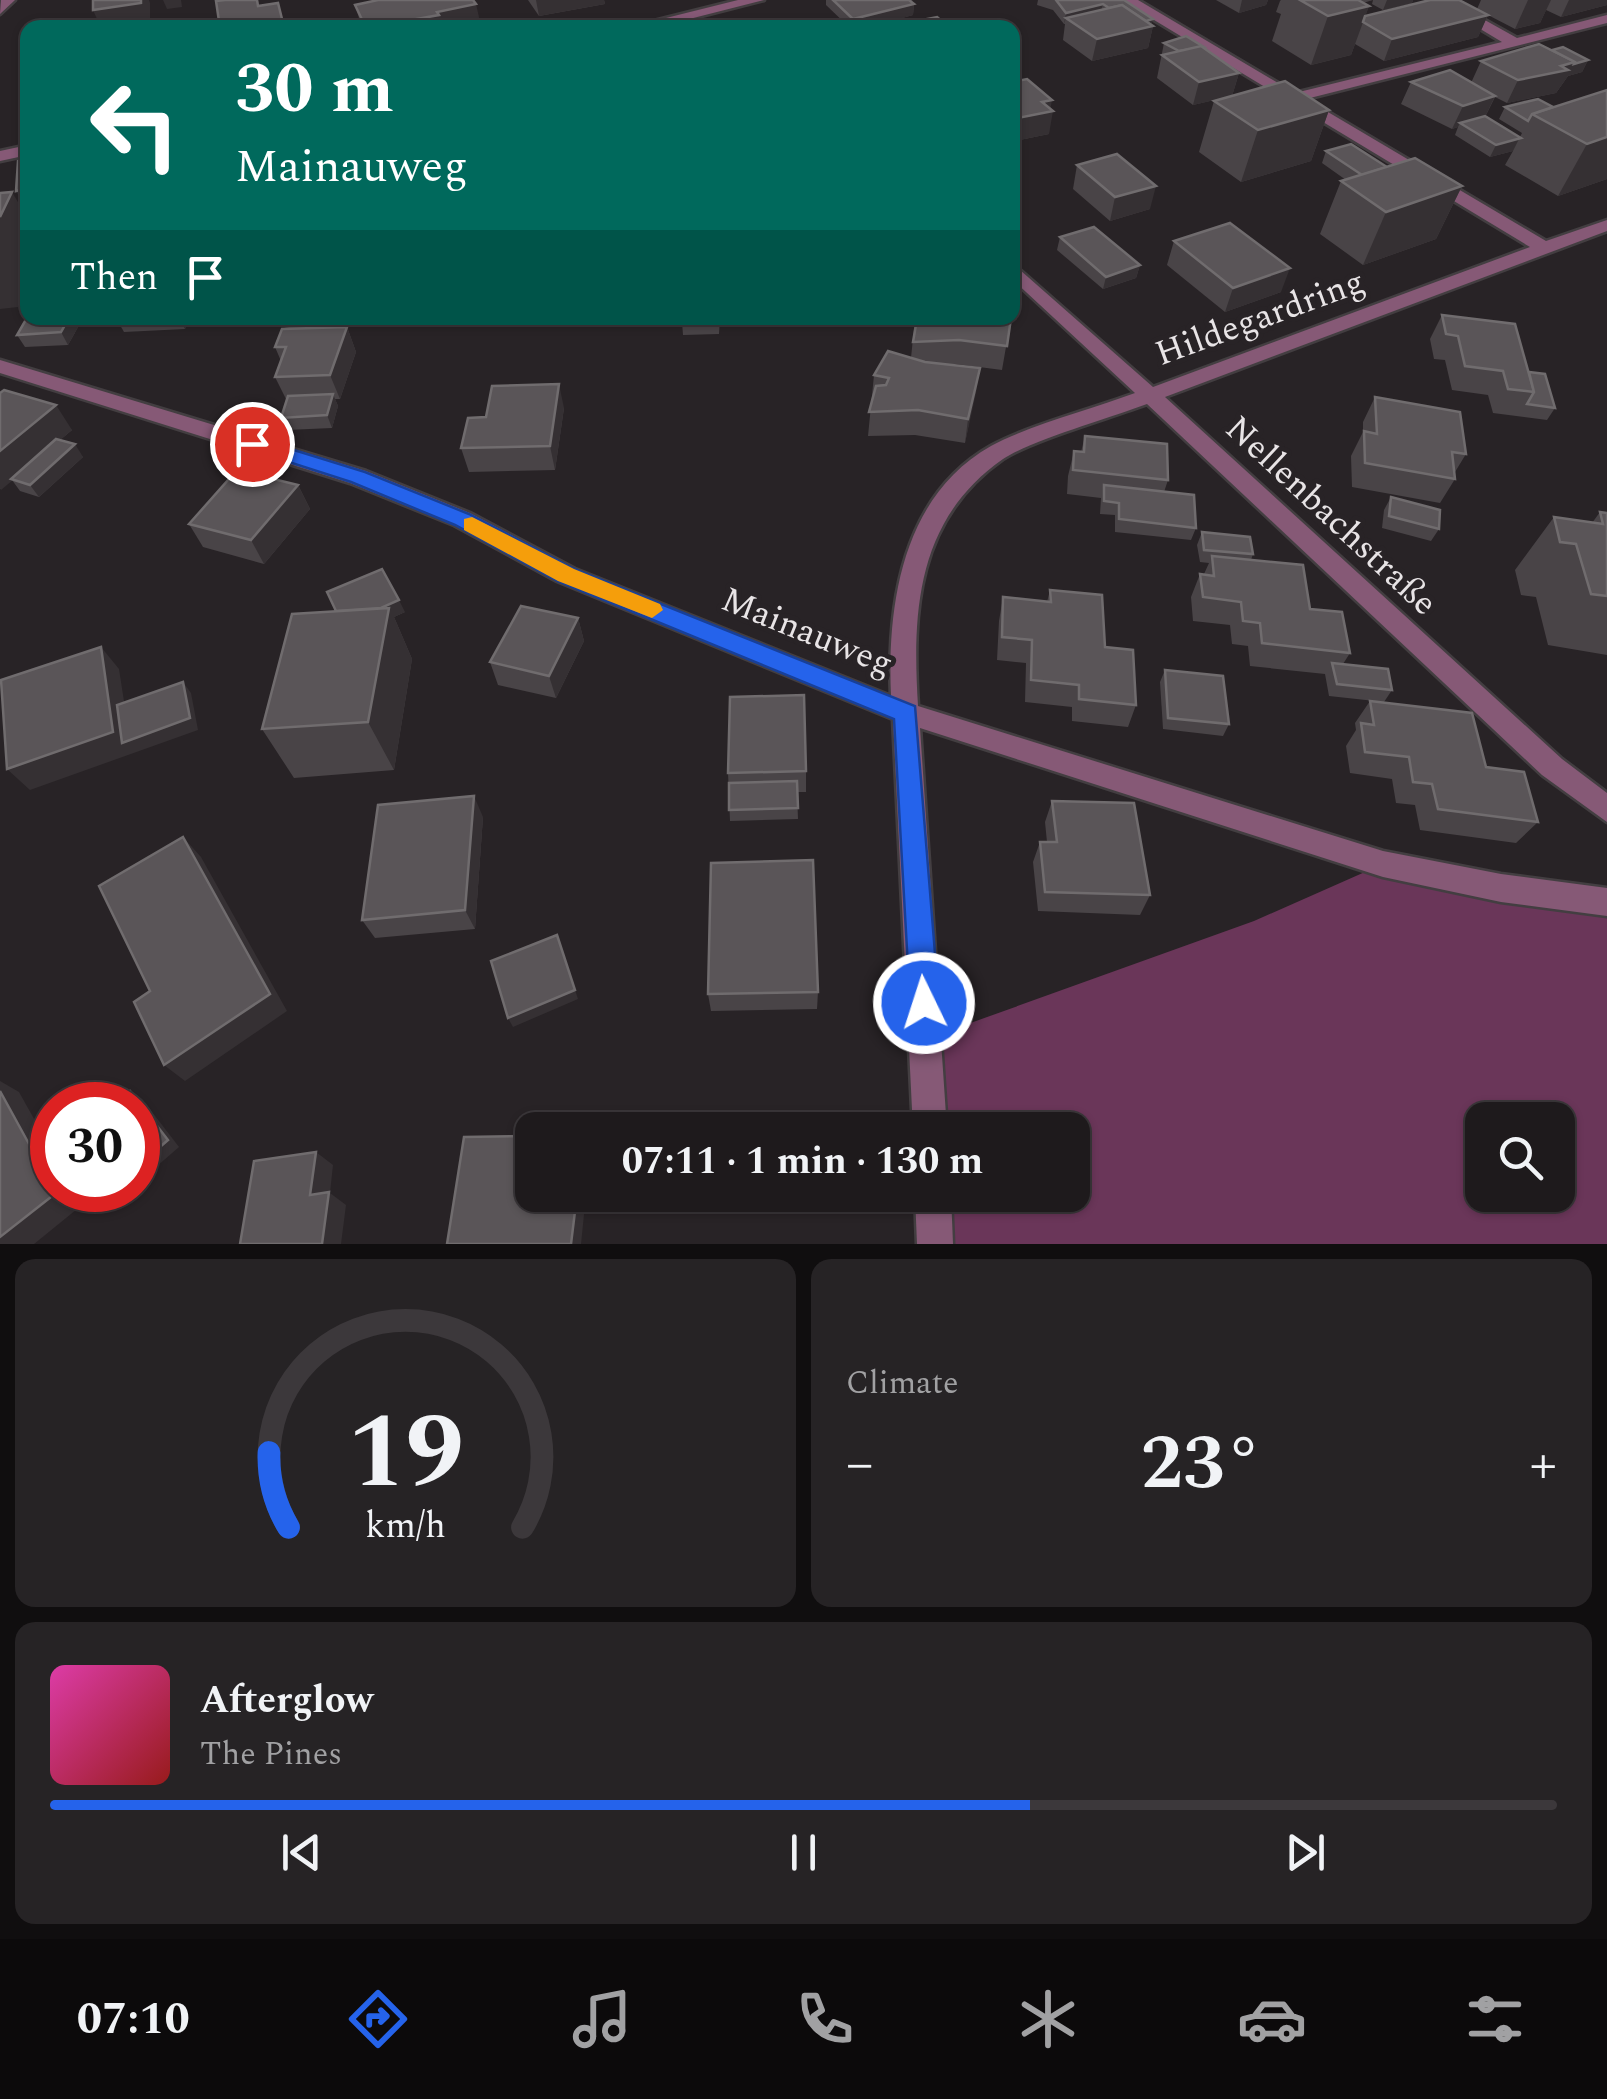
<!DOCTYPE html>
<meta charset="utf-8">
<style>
:root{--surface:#1e1a1c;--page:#262325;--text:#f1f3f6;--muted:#a1a1a3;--line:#3c383b;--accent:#2563eb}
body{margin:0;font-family:Spectral,serif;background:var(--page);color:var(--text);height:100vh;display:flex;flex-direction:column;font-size:38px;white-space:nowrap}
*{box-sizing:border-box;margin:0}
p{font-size:32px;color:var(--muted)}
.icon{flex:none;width:55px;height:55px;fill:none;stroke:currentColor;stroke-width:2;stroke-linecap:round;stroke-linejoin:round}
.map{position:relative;height:1244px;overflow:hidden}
.sheet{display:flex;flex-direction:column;gap:15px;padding:15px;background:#100e0f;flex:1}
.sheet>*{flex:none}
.banner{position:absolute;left:20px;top:20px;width:1000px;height:305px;border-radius:20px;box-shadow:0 2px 8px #0004,0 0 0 2px var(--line);background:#00695c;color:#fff;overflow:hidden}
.fabs{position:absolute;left:1465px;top:1102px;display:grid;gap:20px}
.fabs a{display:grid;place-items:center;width:110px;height:110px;border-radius:20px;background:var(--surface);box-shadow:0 2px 8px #0004,0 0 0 2px var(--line);font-size:50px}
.speed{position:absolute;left:30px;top:1082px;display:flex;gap:20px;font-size:50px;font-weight:700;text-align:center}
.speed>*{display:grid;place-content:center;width:130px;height:130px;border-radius:50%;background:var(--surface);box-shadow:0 2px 8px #0004,0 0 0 2px var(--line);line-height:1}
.speed .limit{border:15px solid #d22;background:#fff;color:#111}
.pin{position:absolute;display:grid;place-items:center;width:85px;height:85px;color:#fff;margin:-42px;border:5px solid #fff;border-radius:50%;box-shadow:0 2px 10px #0007}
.me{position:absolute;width:110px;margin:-55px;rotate:356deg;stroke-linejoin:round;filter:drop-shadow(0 0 8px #0008)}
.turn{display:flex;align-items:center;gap:35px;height:210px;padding:0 50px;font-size:45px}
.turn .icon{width:130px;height:130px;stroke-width:2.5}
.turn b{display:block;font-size:70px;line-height:85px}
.then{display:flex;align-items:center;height:95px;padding:0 50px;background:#0003;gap:20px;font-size:38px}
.big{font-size:75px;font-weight:700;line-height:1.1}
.sheet .tile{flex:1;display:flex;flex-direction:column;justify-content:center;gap:15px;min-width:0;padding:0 35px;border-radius:20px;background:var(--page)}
.sheet .dial{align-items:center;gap:0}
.dial svg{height:260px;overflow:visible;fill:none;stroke:var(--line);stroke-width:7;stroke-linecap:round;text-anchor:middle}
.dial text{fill:var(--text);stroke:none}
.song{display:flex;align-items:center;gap:30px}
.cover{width:120px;height:120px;border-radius:15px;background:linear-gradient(135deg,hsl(320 70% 55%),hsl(0 70% 35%))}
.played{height:10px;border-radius:5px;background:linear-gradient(90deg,var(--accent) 65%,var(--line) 65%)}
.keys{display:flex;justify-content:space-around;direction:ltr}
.heat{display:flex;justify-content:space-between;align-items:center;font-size:55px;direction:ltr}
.sheet .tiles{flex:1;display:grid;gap:15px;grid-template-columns:1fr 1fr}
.tile:last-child{grid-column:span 2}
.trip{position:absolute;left:515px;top:1112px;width:575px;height:100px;border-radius:20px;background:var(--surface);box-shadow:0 2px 8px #0004,0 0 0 2px var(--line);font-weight:700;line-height:100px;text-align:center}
.tab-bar{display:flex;height:160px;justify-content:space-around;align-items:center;background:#0c0a0b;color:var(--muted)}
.tab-bar .icon{width:70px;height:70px}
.tab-bar .active{color:var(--accent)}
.tab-bar b{font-size:45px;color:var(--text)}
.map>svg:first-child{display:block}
</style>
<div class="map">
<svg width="1607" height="1244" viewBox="0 0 1607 1244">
<rect width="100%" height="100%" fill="#282326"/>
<path fill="#6a3659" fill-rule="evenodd" d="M1383,864L1607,902V1244H935L933,1195H1072V1130H930L926,1039L1254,921ZM1482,1120H1558V1195H1482Z"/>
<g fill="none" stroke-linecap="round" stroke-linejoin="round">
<g stroke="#433e41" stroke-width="5">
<g id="minor">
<path d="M15,0L0,14L1,0Z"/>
<path d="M738,0H764L654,28H626Z"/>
<path d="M1121,0H1138L1295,93L1502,42L1432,0H1449L1517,38L1607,15V23L1306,99L1546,241L1607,220V231L1165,397L1562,759L1607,793V822L1542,775L1147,404C1110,418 1032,440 1003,459C917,519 912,610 918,706L1383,851L1501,874L1607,888V916L1501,902L1383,877L920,728L947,1130H913L893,719L557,581L454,525L350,483L0,373V360L366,471L470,513L575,569L891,696C887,605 902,496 991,446C1030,425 1092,409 1135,393L1012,279V263L1153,387L1530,247Z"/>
<path d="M28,145V155L0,161V151Z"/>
<path d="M915,1195H951L953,1244H917Z"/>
</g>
</g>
<use href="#minor" fill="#865976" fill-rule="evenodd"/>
</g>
<g fill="#494447">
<path d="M528,0H606H604L605,4L539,16Z"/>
<path d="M826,0H913L911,1L914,4L913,15L866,28H850L826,5Z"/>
<path d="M1038,0H1124L1153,19L1151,24L1153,26L1148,48L1092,61L1063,40L1065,24H1064L1053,10L1037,5Z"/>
<path d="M1216,0H1268L1266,5L1239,13Z"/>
<path d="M1281,0H1413L1412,3L1383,10L1372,4L1373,0L1363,3L1369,6L1365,16L1477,9L1481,0H1607V5L1561,17L1546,10L1540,23L1515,29L1488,15L1478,37L1384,61L1355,44L1351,55L1311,65L1272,41L1281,14L1276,12L1280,1Z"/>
<path d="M355,5L481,26L362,28Z"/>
<path d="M1164,43L1204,47V49L1239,73L1232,96L1329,110L1311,161L1241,182L1199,152L1214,101L1231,96L1193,105L1157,78Z"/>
<path d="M1552,50L1588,60L1582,72L1568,76L1556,93L1507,103L1495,97L1485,117L1520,137L1522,133L1499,119L1505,107H1553L1607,90V179L1558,196L1505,165L1513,151L1490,157L1455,135L1458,127L1452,129L1401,104L1411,82L1471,83L1481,61Z"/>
<path d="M1012,82L1050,108L1049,134L1015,141L1012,139Z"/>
<path d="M1326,151L1462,186L1436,239L1363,265L1320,234L1341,181L1346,180L1322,163Z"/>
<path d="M1077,165L1150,209L1110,221L1073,189Z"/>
<path d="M1060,237L1140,265L1136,278L1103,289L1057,250Z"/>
<path d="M1174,241L1281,292L1225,312L1167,265Z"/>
<path d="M1442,315L1529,372L1555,408L1547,420L1493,413L1488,395L1452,390L1445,360L1434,359L1430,339Z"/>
<path d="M28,318H80L82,320L68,345L25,347L17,335Z"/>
<path d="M116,318H190L185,329L124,332Z"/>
<path d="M280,318H349L341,327H347L356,352L340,399H335L338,406L332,428L287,430L281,418L287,401L275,377L281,361L275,347L294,329L284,327Z"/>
<path d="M636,318H720L719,334L683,335L682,322H637Z"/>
<path d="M915,318H1011L1002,370L956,364H943L980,368L965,443L915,435L868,436L874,375L911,358Z"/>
<path d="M0,393L72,430L60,440L83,457L39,497L20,491L12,480L0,489Z"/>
<path d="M1375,397L1466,454L1455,472V479L1440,503L1352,487L1351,456L1363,432V422Z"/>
<path d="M564,408L555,470L469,472L461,448L486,417Z"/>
<path d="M1085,436L1168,480L1164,492L1196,528L1191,540L1115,532V515L1100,514L1101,498L1067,494L1068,476L1074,451L1081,452Z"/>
<path d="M298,485L310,509L264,564L203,547L189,524Z"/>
<path d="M1391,497L1439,529L1431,541L1382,528L1384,510Z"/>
<path d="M1600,512L1607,513V655L1548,645L1536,597L1521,595L1515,570L1554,517L1592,523Z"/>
<path d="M1202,532L1253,554L1251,560L1310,609L1350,653L1343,664L1392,690L1384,702L1329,696L1325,674L1250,666L1248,646L1232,644L1230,625L1193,621L1191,597L1200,574H1204L1209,563L1200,562L1197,545Z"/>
<path d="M1050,590L1105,647L1136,705L1128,727L1072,721V707L1025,702L1026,663L997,660L999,621L1003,597L1047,602Z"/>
<path d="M405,612L394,617L412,659L394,770L294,778L262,729L292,614Z"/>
<path d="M578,618L584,641L556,698L498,685L490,662Z"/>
<path d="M1165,670L1229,724L1223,736L1163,729L1160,682Z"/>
<path d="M1370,701L1486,767L1538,822L1516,843L1420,830L1415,805L1396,803L1392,779L1350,773L1346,746L1356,730L1355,723Z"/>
<path d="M806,771V792H797L798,819L730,821L728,773Z"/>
<path d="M1052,801L1150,895L1140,915L1038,911L1033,862L1040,842H1047L1045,822Z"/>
<path d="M483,817L475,929L375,938L362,920Z"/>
<path d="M818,992L817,1009L711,1011L708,994Z"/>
</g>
<g fill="#353033">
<path d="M141,0H149L150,3V25L132,28H101L93,10Z"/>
<path d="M163,0H181L182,7L167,9Z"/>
<path d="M258,0L265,22L278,3L286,28H227L258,6Z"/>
<path d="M536,0H606H604L605,4L539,16Z"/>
<path d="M1242,0H1268L1266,5L1239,13Z"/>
<path d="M1387,0H1413L1412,3L1383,10Z"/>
<path d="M1528,0H1551L1540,23L1515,29Z"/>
<path d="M1569,0H1607V5L1561,17Z"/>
<path d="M476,4L481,26L370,28L437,12Z"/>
<path d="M914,4L913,15L866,28H853V19Z"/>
<path d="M1103,4L1100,15L1066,18L1064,24L1066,13Z"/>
<path d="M1369,6L1351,55L1311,65L1328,16Z"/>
<path d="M1488,15L1478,37L1384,61L1392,39Z"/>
<path d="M1153,19L1151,26H1153L1148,48L1092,61L1097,39L1132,24Z"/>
<path d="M1588,60L1582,72L1568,76L1556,93L1507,103L1518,80L1575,62Z"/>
<path d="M1239,73L1232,96L1193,105L1199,82Z"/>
<path d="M1495,96L1484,119L1460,123L1458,127L1452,129L1463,106Z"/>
<path d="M1052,100L1050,111H1053L1049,134L1015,141L1018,118L1042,102Z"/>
<path d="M1329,110L1311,161L1241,182L1258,130Z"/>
<path d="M1607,137V179L1558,196L1587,144Z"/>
<path d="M1519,139L1513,151L1490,157L1496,145Z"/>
<path d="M1156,186L1150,209L1110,221L1115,197Z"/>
<path d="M1462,186L1436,239L1363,265L1386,212Z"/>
<path d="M28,188V202L23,203L16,191Z"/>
<path d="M12,192L28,219V283L18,307L0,309V217Z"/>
<path d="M1140,265L1136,278L1103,289L1106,277Z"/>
<path d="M1290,268L1281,292L1225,312L1233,288Z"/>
<path d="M69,318H80L82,320L68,345L61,332Z"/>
<path d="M179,318H190L185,329Z"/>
<path d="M334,318H349L334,336L329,324Z"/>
<path d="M347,327L356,352L340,399L330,375Z"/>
<path d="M980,368L976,393L965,443L968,419Z"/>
<path d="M559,384L564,408L555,470L550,446Z"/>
<path d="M333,394L338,406L332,428L327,415Z"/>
<path d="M56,405L72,430L1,490L0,488V451Z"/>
<path d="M75,444L83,457L39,497L30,485Z"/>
<path d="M298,485L310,509L264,564L251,540Z"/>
<path d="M399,600L405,612L394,617L412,659L394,770L368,722L343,625Z"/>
<path d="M578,618L584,641L556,698L549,676Z"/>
<path d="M101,647L119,669L130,740L183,682L191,693L198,730L30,790L7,769Z"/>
<path d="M474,796L483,817L475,929L465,910Z"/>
<path d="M183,837L201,857L287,1011L185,1081L164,1065Z"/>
<path d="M560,944L578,999L513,1027L508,1018Z"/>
<path d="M0,1081L19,1092L52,1151V1186L0,1091Z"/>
<path d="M130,1091L142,1099L179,1147L141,1180L138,1178Z"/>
<path d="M316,1152L333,1165L330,1193L346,1205L341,1244H322L310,1195Z"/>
<path d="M55,1190H74L82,1205L34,1244H0V1237Z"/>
<path d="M577,1195H586L581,1244H571Z"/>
</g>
<g fill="#5a5558" stroke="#706c6e" stroke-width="2.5">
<path d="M93,0H141V3L93,10Z"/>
<path d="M225,0H257L258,6L278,3L282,19L220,28L216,1Z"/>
<path d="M378,0H473L476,4L437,12L439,15L366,28L355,5Z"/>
<path d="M833,0H909L914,4L853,19Z"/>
<path d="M1056,0H1124L1153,19L1146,21L1122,5L1109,8L1103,4L1066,13Z"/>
<path d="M1300,0H1358L1369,6L1328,16Z"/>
<path d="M1430,0H1459L1488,15L1392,39L1363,22L1365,16Z"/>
<path d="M1122,5L1153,26L1097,39L1066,18Z"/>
<path d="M937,17L949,28L886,27Z"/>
<path d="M1186,36L1204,47L1179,51L1164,43Z"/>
<path d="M1539,44L1575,62L1561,66L1568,70L1518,80L1481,61Z"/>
<path d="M1201,46L1239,73L1199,82L1162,55Z"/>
<path d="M1563,47L1588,60L1574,64L1575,62L1552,50Z"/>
<path d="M1450,70L1495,96L1463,106L1411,82Z"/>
<path d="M1027,79L1052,100L1042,102L1053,111L1018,118L1012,113V82Z"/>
<path d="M1285,81L1329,110L1258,130L1214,101Z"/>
<path d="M1607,90V137L1587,144L1532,114Z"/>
<path d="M1538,99L1553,107L1532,114L1528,121L1505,107Z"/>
<path d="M1485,116L1521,138L1496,145L1460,123Z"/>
<path d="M1351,144L1387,167L1362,175L1326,151Z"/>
<path d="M1117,154L1156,186L1115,197L1077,165Z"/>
<path d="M1415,158L1462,186L1386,212L1341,181Z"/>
<path d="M28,159V188L16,191L18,161Z"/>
<path d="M12,192L0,217V193Z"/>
<path d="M1230,223L1290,268L1233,288L1174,241Z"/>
<path d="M1094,227L1140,265L1106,277L1060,237Z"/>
<path d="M1442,315L1515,324L1534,392L1508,389L1503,371L1465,366L1458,336L1446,334Z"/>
<path d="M28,316V318H69L61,332L17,335Z"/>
<path d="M296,318H334L329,324Z"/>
<path d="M682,318H719L718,322H682Z"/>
<path d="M927,318H1011L1007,346L959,340L913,342L917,319Z"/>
<path d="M347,327L330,375L275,377L286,347H275L282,329Z"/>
<path d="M888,351L925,362L980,368L968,419L918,410L869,412L876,386L886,385L889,378L874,375Z"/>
<path d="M1529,372L1545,374L1555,408L1527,404L1534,392Z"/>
<path d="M559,384L550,446L461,448L468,418L486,417L492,386Z"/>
<path d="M4,390L56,405L0,451V393Z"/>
<path d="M333,394L327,415L281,418L288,396Z"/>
<path d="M1375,397L1460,412L1466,454L1452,452L1455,479L1365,463L1364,431L1377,434Z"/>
<path d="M1085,436L1167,444L1168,480L1073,470L1074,451L1084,452Z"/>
<path d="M56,439L75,444L30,485L11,479Z"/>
<path d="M237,470L298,485L251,540L189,524Z"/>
<path d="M1104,485L1194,495L1196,528L1119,519V503L1104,501Z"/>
<path d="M1391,497L1440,510L1439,529L1389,516Z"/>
<path d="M1600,512L1607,513V596L1591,594L1576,544L1560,542L1554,517L1603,524Z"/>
<path d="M1202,532L1250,537L1253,554L1204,550Z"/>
<path d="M1212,556L1303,565L1310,609L1342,612L1350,653L1262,643L1260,623L1243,621L1241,602L1203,597L1200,574L1214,576Z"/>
<path d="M382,569L399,600L381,608L336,611L327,592Z"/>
<path d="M1050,590L1102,595L1105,647L1133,650L1136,705L1079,699V685L1031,680L1032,640L1002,637L1003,597L1051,602Z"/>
<path d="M521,606L578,618L549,676L490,662Z"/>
<path d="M389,608L368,722L262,729L292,614Z"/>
<path d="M101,647L113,732L7,769L1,680Z"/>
<path d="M1332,663L1388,669L1392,690L1337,684Z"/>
<path d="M1165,670L1223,676L1229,724L1168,718Z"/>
<path d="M183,682L190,718L122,743L117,705Z"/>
<path d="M804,695L806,771L728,773L730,697Z"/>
<path d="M1370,701L1472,713L1486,767L1524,772L1538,822L1438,809L1432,784L1413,782L1409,757L1365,752L1361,723L1374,725Z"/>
<path d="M797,781L798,808L729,810V783Z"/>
<path d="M474,796L465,910L362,920L378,805Z"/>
<path d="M1052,801L1134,803L1150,895L1045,892L1040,842H1057Z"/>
<path d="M183,837L270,994L164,1065L134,1002L150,991L99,886Z"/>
<path d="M813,860L818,992L708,994L711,863Z"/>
<path d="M557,935L575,990L508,1018L491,961Z"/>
<path d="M0,1091L52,1186V1190H55L56,1193L0,1237Z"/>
<path d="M130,1091L168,1140L138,1166V1105H114Z"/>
<path d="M532,1136V1195H577L571,1244H447L464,1137Z"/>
<path d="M316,1152L310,1195L329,1192L322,1244H240L254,1161Z"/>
</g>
<path fill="#2563eb" stroke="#184099" stroke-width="2.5" d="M252,437L365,472L469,514L574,569L915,706L939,1003L934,1013L924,1017L914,1013L910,1003L894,719L558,581L455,525L351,482L245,448V439Z"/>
<path fill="#f59e0b" d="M472,517L574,569L660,604L663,610L652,618L558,581L464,530V519Z"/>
<g text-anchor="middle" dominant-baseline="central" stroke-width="10" stroke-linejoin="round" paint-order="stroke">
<g font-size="35" fill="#e8e4e6" stroke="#282326">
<text transform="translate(1260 318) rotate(-20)">Hildegardring</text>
<text transform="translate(1331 516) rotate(43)">Nellenbachstraße</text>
<text transform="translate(807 632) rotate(22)">Mainauweg</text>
</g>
</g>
</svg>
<div class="fabs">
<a><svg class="icon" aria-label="search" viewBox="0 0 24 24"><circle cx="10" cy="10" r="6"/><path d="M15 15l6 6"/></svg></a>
</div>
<div class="speed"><div class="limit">30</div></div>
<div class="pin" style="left:252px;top:444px;background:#d93025"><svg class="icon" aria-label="arrive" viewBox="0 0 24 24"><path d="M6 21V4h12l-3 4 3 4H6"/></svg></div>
<svg class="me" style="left:924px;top:1003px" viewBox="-20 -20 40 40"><circle r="17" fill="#2563eb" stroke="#fff" stroke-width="3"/><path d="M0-11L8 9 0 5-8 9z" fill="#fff"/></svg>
<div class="trip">07:11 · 1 min · 130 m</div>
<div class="banner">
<div class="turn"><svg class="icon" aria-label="left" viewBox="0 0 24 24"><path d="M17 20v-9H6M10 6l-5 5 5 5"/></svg><div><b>30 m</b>Mainauweg</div></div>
<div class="then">Then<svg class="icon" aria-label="arrive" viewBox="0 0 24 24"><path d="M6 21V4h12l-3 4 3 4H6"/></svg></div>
</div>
</div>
<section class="sheet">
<div class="tiles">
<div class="tile dial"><svg viewBox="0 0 100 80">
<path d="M14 69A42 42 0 1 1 86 69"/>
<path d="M14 69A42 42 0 0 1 8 46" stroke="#2563eb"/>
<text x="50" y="56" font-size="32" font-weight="700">19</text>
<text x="50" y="72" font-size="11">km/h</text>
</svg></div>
<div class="tile"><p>Climate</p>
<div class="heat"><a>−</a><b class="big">23°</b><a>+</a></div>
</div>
<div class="tile">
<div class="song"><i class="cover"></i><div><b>Afterglow</b><p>The Pines</p></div></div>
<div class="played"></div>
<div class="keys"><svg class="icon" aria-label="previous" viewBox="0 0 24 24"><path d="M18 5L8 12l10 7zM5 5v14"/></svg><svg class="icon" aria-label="pause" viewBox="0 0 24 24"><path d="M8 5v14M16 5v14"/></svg><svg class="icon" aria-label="next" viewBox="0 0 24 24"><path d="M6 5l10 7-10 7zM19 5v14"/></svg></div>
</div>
</div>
</section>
<nav class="tab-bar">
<b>07:10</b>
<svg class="icon active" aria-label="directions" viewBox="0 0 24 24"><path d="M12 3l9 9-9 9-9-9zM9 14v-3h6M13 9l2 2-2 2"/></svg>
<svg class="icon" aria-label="music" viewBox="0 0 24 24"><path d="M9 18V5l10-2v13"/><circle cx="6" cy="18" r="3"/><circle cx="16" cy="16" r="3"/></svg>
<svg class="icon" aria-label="phone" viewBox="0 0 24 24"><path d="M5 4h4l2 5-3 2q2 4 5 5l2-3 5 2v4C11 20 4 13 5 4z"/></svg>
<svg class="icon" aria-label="climate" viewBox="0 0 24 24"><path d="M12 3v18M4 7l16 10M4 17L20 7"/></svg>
<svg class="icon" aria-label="car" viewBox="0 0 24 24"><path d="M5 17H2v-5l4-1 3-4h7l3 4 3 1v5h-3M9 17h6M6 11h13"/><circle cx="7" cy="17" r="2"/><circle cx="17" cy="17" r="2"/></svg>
<svg class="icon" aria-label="filters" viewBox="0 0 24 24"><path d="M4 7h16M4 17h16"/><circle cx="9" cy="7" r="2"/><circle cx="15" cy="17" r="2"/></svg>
</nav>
